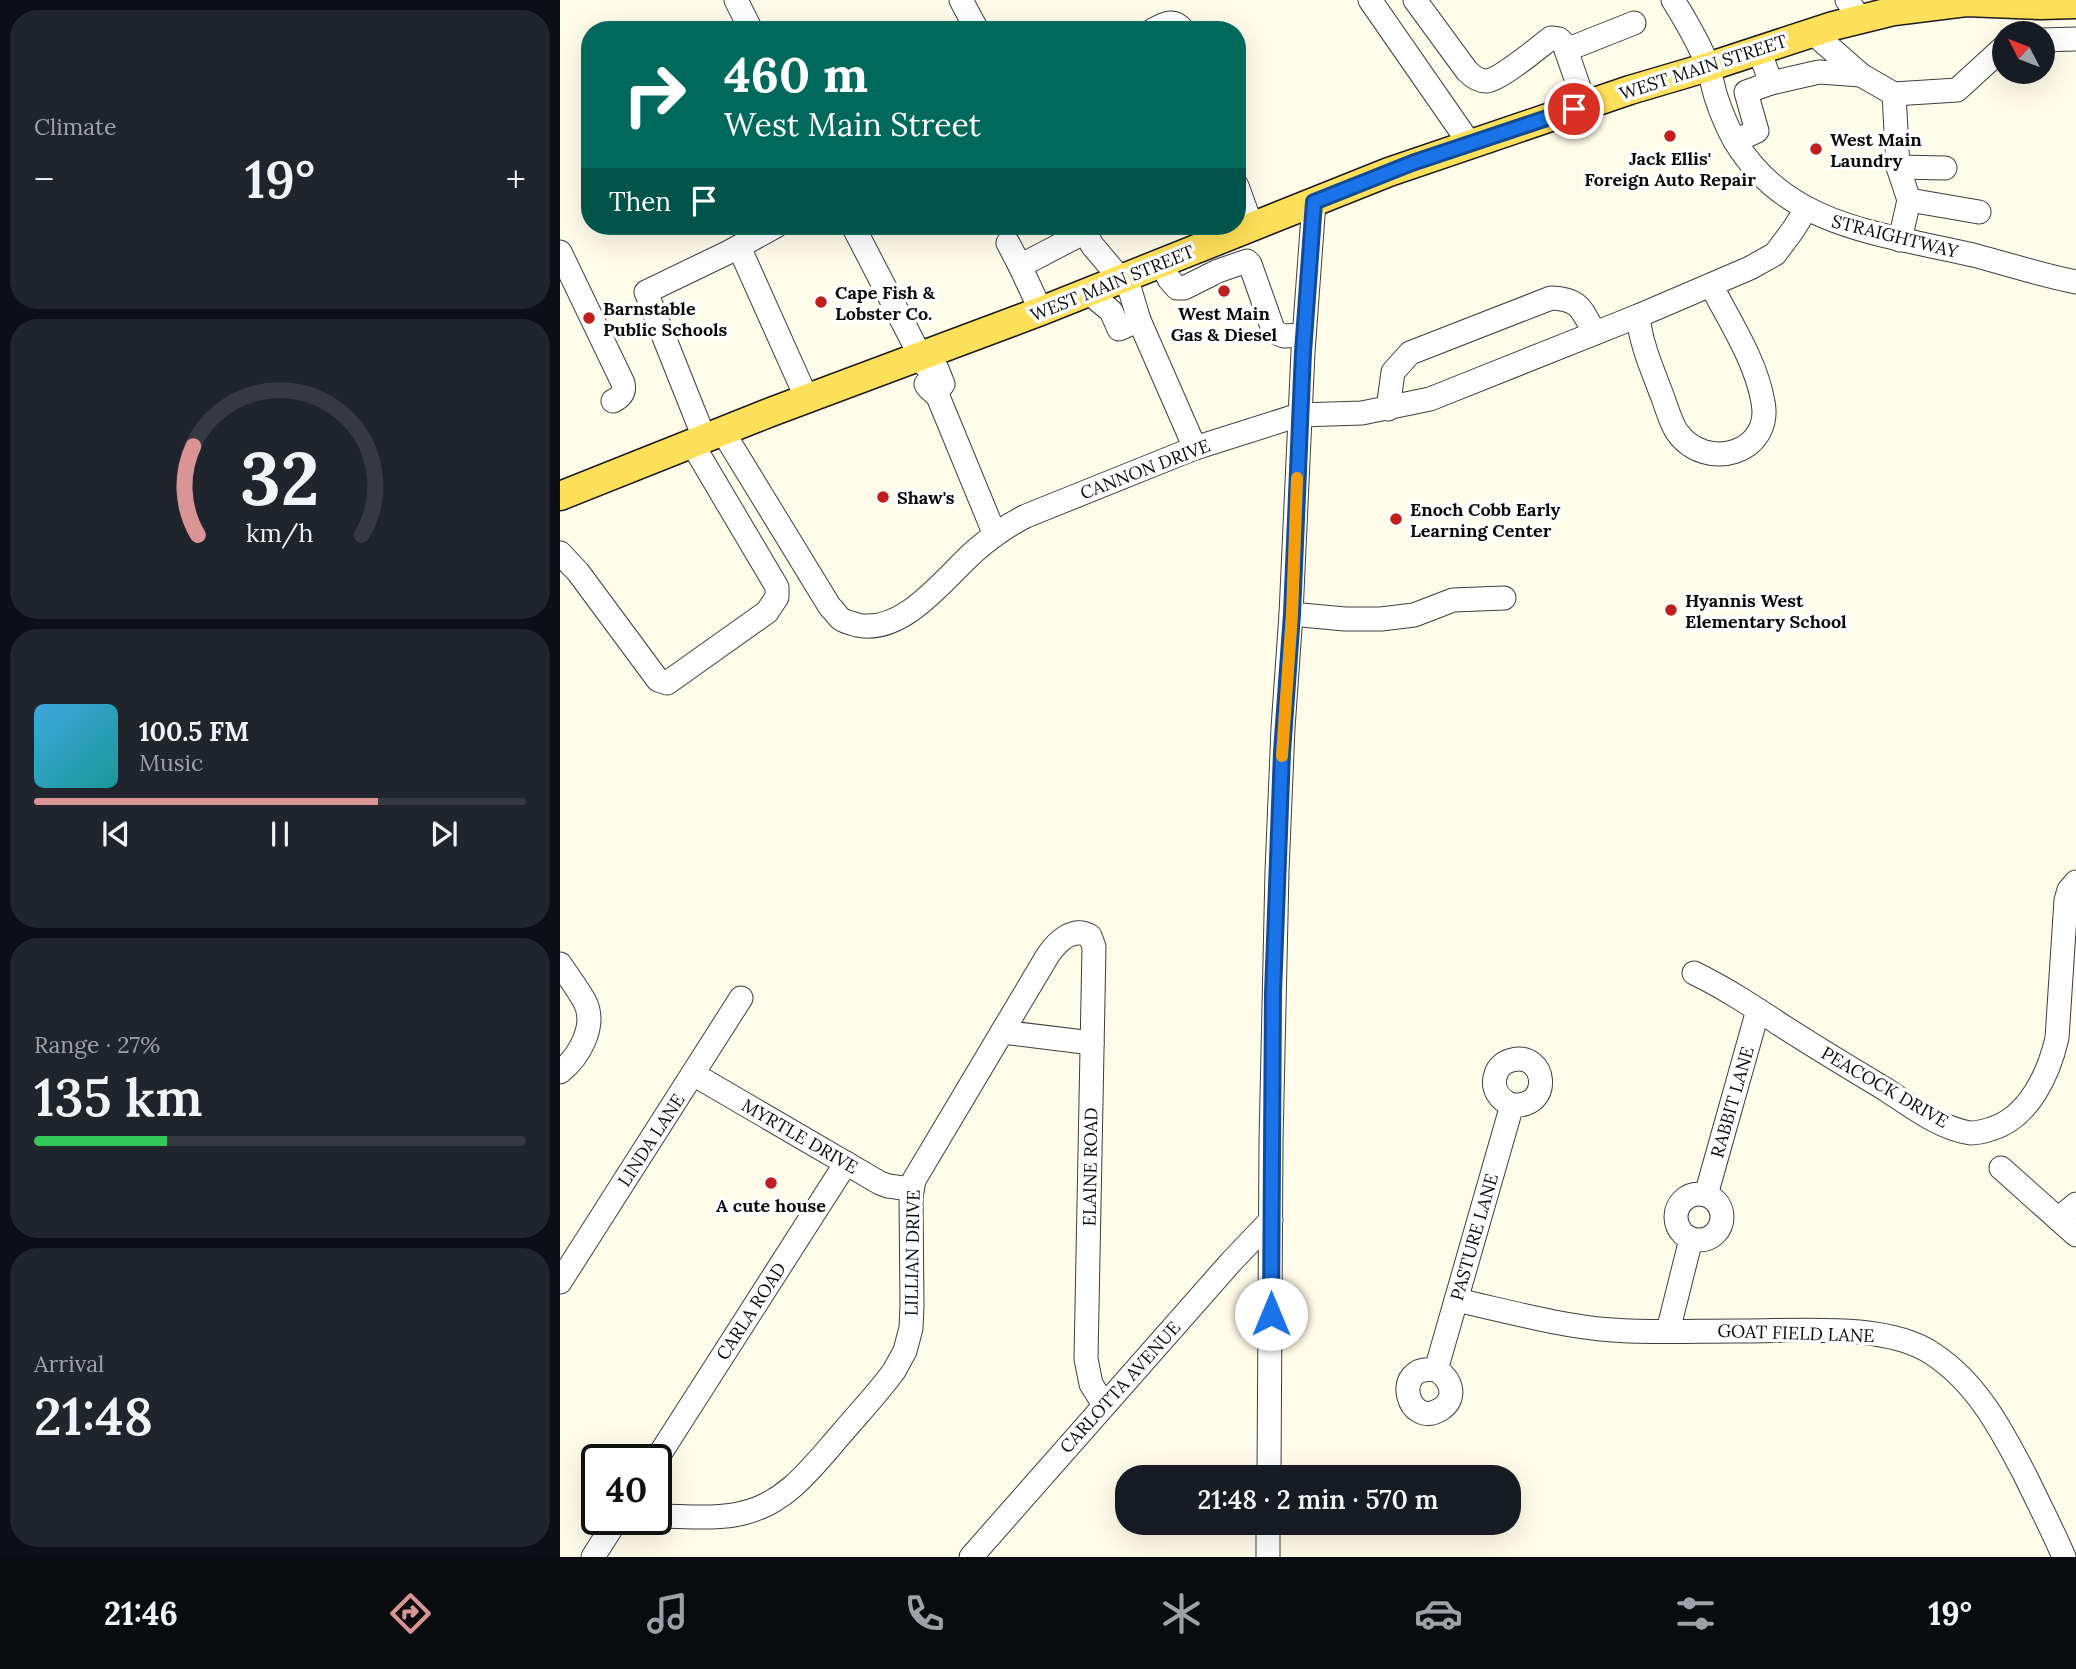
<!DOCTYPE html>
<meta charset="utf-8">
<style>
:root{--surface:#171b24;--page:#20242c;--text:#f1f3f6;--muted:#9ea1a6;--line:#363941;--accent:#db9495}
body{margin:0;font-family:Lora,serif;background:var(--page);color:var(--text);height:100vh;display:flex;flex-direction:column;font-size:26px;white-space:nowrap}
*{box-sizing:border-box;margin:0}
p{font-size:23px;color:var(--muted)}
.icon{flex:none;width:38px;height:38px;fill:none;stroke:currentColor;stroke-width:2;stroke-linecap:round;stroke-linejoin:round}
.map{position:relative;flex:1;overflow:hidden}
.panel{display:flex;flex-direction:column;gap:10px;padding:10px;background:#0d0f14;width:560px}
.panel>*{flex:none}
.hud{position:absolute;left:21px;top:21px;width:665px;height:214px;border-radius:28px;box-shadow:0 7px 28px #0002;background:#00695c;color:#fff;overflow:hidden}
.needle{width:46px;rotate:312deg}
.buttons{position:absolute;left:1432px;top:21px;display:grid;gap:14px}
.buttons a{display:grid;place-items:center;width:63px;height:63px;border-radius:50%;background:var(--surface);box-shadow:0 7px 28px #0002;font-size:35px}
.speed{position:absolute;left:21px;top:1444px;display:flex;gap:14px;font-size:35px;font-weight:700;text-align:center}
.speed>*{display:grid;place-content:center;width:91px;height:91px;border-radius:50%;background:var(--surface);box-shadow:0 7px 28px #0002;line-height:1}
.speed .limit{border:4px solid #111;border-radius:10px;background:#fff;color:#111}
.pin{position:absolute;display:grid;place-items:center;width:60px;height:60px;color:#fff;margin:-30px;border:4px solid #fff;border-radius:50%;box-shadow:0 2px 7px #0007}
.me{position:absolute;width:77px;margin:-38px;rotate:0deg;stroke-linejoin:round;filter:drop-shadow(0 0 5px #0008)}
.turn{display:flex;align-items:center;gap:24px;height:147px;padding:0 28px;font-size:32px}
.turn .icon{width:91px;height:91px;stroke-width:2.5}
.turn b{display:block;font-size:49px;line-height:60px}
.then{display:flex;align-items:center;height:66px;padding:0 28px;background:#0003;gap:14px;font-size:26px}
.big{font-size:52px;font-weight:600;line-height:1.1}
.panel .widget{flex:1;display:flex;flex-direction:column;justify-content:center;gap:10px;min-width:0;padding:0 24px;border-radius:28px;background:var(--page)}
.panel .dial{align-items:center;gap:0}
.dial svg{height:182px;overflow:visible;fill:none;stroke:var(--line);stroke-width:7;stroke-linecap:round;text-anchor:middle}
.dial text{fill:var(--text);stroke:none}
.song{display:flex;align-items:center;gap:21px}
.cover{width:84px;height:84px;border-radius:10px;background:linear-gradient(135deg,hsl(200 70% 55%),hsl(180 70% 35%))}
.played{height:7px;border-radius:4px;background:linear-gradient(90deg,var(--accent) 70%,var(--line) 70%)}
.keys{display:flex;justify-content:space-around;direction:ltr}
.heat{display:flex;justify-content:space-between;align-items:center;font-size:38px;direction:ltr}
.charge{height:10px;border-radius:5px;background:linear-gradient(90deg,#34c759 27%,var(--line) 0)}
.trip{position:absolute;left:555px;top:1465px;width:406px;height:70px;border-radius:28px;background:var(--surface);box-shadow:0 7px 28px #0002;font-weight:600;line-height:70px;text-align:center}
.dock{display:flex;height:112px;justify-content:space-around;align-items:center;background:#090b0e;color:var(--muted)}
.dock .icon{width:49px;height:49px}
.dock .current{color:var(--accent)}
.dock b{font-size:32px;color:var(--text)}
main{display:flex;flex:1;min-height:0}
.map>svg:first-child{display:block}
</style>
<main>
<section class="panel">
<div class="widget"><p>Climate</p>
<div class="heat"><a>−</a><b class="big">19°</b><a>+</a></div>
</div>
<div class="widget dial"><svg viewBox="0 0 100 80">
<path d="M14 69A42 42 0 1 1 86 69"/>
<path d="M14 69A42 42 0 0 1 12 30" stroke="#db9495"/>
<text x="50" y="56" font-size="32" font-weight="700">32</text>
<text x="50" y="72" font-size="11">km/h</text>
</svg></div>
<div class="widget">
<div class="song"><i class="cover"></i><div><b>100.5 FM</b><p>Music</p></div></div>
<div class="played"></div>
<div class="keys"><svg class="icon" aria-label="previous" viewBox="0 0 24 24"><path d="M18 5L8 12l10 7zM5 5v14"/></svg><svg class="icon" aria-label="pause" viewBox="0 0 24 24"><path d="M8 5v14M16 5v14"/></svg><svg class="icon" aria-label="next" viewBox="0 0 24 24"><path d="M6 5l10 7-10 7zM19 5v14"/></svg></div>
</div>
<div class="widget"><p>Range · 27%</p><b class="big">135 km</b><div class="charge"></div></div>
<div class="widget"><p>Arrival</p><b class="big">21:48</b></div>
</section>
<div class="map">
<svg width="1516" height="1557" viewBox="0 0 1516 1557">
<rect width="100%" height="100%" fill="#fffcea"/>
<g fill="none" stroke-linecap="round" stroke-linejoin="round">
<g stroke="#3e3e3e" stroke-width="25">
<g id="minor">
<path d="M176,0L191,30"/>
<path d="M401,0L417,30"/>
<path d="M810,0L910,144"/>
<path d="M855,0L907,71C912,76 919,81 926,81C940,80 979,47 991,38L999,39L1004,44L1025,105"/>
<path d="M1113,0C1126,21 1139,43 1148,66C1151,76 1153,87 1156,97C1161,112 1167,127 1175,141C1227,228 1324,234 1413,255C1447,264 1481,275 1516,282"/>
<path d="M1287,0L1300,19"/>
<path d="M593,30C604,24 614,18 623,30"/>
<path d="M1252,32L1301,75L1334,94L1338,167L1349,200L1419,212"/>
<path d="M1482,40L1516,39"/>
<path d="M1006,50L1074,23"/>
<path d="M1199,50L1211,83L1259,72L1301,75"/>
<path d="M1334,94L1397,90L1444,47"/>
<path d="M1175,141L1197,131L1186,92L1211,83"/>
<path d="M1338,167L1385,168"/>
<path d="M677,186L692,227"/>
<path d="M293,226L365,365L377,369L383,384L376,393"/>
<path d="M522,226L532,245L570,290L579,320L635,448"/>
<path d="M1340,240L1349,200"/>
<path d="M448,243L460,266L525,232"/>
<path d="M179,247L247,399"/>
<path d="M0,252L63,383C65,392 61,397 53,401"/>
<path d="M602,263L609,279L617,288H624L658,271L687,261L690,264L714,332L724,336L744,335"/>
<path d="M460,266L481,311"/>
<path d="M528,292L551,311L559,329L579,320"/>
<path d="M1078,316C1081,345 1093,371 1103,398C1107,409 1111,423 1117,432C1146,473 1213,453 1203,402C1196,361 1170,322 1151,285"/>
<path d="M366,384C368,390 376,392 379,399L435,535"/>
<path d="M828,409L833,372L850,353L991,298C1021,299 1021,310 1035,333"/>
<path d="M163,432L270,607C274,610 277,616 281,619C285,622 292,623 297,625C344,635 385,577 416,550C431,537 448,525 466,516L635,448L739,415L802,413L870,399L1078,316L1190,268L1215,254L1233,230L1246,209"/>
<path d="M145,440L86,292L169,252L216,226"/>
<path d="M0,553L18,572L98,680L107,683L207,612L217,597V587L133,445"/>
<path d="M731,614L785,619H821L854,615L893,600L944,598"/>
<path d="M0,964C8,976 18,989 25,1002C37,1026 19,1057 0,1072"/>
<path d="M1134,973C1165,988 1192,1006 1221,1025C1255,1047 1290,1068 1325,1089C1351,1106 1379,1128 1410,1133C1417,1133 1425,1131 1431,1129C1469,1118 1489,1073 1497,1038L1506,900L1509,890L1516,882"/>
<path d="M442,1032L532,1043"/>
<path d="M133,1074L320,1183L328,1186L351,1189"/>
<path d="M1441,1168L1516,1235"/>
<circle cx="1139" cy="1217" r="23"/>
<path d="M1146,1195L1198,1010"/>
<path d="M1498,1219L1516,1204"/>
<path d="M0,1282L181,998"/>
<path d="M896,1300C947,1311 999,1326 1052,1330C1093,1333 1134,1331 1175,1331C1231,1332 1325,1321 1373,1354C1417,1383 1441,1429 1465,1475C1478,1502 1492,1529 1504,1557"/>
<path d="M1108,1331L1131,1239"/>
<path d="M876,1370C830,1363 847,1431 881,1409C898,1398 891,1378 876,1370L952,1105C994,1108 986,1051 952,1060C944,1062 938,1067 936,1074C931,1088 939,1100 952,1105"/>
<path d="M96,1460L286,1163"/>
<path d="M709,1477L711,1142L717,871L723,728L731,614L743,352L754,202"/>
<path d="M96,1516C124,1516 155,1520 183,1513C227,1503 253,1466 282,1433C299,1413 318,1393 334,1371L345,1351L351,1328L352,1306L351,1197L354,1180L488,955C497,942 513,926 530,936L534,947L526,1359L531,1384L544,1405"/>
<path d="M33,1557L57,1519"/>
<path d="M411,1557L671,1262L711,1220"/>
<path d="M708,1557V1522"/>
</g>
</g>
<g stroke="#1c1c1c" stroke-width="31">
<path id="major" d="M0,496L211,412L481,311L829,172L1070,90L1148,67L1273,26L1334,11L1406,2L1481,5L1516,4"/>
</g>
<use href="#minor" stroke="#fff" stroke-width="23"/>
<use href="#major" stroke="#ffe05a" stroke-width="28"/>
</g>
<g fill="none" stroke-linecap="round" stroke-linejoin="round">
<g stroke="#114b97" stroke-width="18">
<path id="route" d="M711,1314L713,993L722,752L732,614L743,352L754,202L852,163L1014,109"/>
</g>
<use href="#route" stroke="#1a73e8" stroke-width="12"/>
<path stroke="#f59e0b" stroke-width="12" d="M722,756L732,614L737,478"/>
</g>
<g fill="#c11f1e" stroke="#fff" stroke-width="2.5">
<circle cx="1110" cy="136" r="7"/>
<circle cx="1256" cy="149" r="7"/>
<circle cx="664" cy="291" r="7"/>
<circle cx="261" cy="302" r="7"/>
<circle cx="29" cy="318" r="7"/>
<circle cx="323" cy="497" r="7"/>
<circle cx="836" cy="519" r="7"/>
<circle cx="1111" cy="610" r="7"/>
<circle cx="211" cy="1183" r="7"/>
</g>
<g text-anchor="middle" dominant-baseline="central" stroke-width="7" stroke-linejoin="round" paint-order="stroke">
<g font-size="18" fill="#0b0b0b" stroke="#fff">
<text transform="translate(1143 67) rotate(-18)">WEST MAIN STREET</text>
<text transform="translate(1335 236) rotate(14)">STRAIGHTWAY</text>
<text transform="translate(552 283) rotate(-22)">WEST MAIN STREET</text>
<text transform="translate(585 469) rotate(-21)">CANNON DRIVE</text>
<text transform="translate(1325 1087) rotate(30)">PEACOCK DRIVE</text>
<text transform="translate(1172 1102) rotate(-74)">RABBIT LANE</text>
<text transform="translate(240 1136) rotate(30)">MYRTLE DRIVE</text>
<text transform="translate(91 1140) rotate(-57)">LINDA LANE</text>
<text transform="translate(530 1167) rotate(-89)">ELAINE ROAD</text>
<text transform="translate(914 1237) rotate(-74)">PASTURE LANE</text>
<text transform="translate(352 1253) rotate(-89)">LILLIAN DRIVE</text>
<text transform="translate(191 1311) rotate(-57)">CARLA ROAD</text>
<text transform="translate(1236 1333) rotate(2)">GOAT FIELD LANE</text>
<text transform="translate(560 1387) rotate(-48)">CARLOTTA AVENUE</text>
</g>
<g font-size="18" font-weight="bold" fill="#0b0b0b" stroke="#fff" text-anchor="start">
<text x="1270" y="139">West Main<tspan x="1270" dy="21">Laundry</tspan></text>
<text x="1110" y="158" text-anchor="middle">Jack Ellis'<tspan x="1110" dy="21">Foreign Auto Repair</tspan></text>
<text x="275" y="292">Cape Fish &amp;<tspan x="275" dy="21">Lobster Co.</tspan></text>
<text x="43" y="308">Barnstable<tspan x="43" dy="21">Public Schools</tspan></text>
<text x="664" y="313" text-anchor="middle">West Main<tspan x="664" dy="21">Gas &amp; Diesel</tspan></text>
<text x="337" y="497">Shaw's</text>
<text x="850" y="509">Enoch Cobb Early<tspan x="850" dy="21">Learning Center</tspan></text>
<text x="1125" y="600">Hyannis West<tspan x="1125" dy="21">Elementary School</tspan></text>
<text x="211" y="1205" text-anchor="middle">A cute house</text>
</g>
</g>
</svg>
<div class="buttons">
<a><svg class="needle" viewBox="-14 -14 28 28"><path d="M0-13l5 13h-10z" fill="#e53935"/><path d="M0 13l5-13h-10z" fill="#9ea1a6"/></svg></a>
</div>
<div class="speed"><div class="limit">40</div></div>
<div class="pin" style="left:1014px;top:109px;background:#d93025"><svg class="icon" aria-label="arrive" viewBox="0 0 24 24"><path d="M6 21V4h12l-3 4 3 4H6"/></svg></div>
<svg class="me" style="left:711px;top:1314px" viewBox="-20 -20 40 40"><circle r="19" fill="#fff"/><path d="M0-13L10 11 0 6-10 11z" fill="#1a73e8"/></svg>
<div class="trip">21:48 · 2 min · 570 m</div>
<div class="hud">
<div class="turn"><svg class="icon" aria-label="right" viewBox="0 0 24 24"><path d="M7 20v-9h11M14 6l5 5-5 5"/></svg><div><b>460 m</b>West Main Street</div></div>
<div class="then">Then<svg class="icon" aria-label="arrive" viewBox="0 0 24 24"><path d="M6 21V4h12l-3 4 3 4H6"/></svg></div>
</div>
</div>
</main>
<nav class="dock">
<b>21:46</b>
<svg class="icon current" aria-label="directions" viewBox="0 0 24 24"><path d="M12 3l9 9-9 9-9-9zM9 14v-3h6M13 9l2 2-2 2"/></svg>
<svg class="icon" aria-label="music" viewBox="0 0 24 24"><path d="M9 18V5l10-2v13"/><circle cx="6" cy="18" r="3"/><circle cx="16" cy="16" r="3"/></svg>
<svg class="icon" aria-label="phone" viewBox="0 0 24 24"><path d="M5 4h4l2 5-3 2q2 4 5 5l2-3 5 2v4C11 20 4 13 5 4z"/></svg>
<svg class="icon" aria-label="climate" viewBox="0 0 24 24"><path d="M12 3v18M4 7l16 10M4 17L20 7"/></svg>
<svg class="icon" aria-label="car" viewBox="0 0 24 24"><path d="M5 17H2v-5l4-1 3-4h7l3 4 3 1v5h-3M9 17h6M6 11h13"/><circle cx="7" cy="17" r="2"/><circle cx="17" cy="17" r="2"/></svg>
<svg class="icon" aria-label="filters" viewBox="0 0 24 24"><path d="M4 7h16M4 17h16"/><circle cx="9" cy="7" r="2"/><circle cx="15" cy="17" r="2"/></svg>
<b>19°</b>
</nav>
